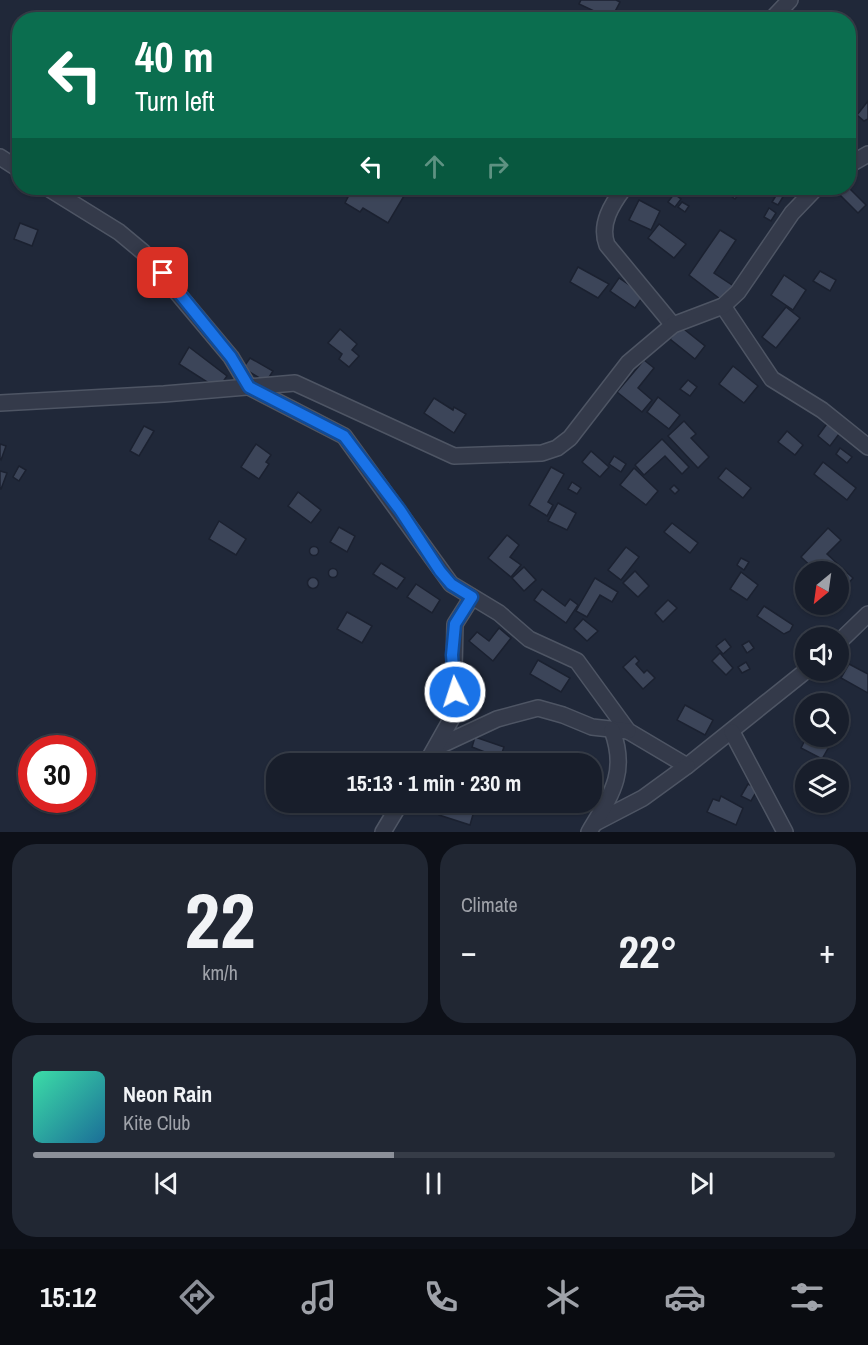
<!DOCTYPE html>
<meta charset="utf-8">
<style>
:root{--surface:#181e2b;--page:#212733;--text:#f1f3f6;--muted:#9fa2a9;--line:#363c47;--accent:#8c9099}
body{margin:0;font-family:"Archivo Narrow",sans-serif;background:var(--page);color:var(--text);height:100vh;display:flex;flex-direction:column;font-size:22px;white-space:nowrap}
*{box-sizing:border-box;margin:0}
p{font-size:20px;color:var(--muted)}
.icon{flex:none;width:33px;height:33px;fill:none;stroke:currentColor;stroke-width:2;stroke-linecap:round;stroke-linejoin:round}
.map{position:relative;height:832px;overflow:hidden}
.sheet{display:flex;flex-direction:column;gap:12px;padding:12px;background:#0d1018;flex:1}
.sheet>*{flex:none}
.hud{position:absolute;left:12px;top:12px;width:844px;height:183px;border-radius:24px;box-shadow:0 2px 4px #0004,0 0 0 2px var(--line);background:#0b6e4f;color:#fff;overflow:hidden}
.needle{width:39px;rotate:209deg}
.tools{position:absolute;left:795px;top:561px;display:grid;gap:12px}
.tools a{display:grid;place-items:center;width:54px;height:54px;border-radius:50%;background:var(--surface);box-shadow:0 2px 4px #0004,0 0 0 2px var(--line);font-size:30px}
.speed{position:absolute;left:18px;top:735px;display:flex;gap:12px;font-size:30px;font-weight:700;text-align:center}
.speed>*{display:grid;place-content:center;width:78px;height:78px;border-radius:50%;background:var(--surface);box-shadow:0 2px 4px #0004,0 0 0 2px var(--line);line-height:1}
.speed .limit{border:9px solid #d22;background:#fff;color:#111}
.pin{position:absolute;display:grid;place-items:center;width:51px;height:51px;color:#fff;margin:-26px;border-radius:12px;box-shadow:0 3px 9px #0006}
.me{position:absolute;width:66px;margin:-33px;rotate:356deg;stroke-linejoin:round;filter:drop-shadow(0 0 4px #0008)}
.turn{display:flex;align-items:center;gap:21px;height:126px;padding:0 24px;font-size:27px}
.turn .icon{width:78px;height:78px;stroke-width:2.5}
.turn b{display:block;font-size:42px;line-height:51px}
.lanes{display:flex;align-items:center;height:57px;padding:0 24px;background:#0003;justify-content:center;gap:30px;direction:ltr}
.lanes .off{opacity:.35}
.big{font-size:45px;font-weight:700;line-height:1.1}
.sheet .tile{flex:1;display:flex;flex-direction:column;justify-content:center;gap:9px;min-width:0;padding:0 21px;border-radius:24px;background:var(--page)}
.sheet .dial{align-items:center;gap:0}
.dial b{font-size:78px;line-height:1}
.song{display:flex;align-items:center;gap:18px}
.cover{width:72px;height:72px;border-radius:9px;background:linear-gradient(135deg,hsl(160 70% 55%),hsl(200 70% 35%))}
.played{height:6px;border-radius:3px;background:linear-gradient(90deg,var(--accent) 45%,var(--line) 45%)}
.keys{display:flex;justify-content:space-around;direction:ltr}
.heat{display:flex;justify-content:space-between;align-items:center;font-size:33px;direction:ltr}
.sheet .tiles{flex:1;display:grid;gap:12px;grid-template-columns:1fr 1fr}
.tile:last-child{grid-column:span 2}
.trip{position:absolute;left:266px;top:753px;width:336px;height:60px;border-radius:24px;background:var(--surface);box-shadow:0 2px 4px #0004,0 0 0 2px var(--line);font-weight:700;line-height:60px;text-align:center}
.tab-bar{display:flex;height:96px;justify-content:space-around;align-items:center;background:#0a0c11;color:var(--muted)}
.tab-bar .icon{width:42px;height:42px}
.tab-bar .active{color:var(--accent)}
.tab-bar b{font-size:27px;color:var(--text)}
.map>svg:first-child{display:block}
</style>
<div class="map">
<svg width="868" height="832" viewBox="0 0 868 832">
<rect width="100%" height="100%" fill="#202839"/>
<g fill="#3c4559" stroke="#1b2130" stroke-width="1.5">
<path d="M581,0H616L620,2L611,19L579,4Z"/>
<path d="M868,101V119L864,121L857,115Z"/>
<path d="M340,188H395L394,190L404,196L388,223L363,208L360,212L345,203L348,197L338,191Z"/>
<path d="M721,188H744L735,199Z"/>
<path d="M827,188H838L832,196L825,191Z"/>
<path d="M844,188H849L866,205L858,213L838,193Z"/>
<path d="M674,194L681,199L675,207L668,202Z"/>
<path d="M777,194L783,197L778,205L772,202Z"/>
<path d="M639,200L660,211L651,230L629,220Z"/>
<path d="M682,202L689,206L685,212L678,207Z"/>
<path d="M769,208L776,213L771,221L764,217Z"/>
<path d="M20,223L38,230L32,246L14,239Z"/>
<path d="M659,224L686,244L674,258L648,238Z"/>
<path d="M720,230L736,240L714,273L735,287L724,302L689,275Z"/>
<path d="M578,267L609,284L598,298L570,282Z"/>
<path d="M820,271L836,280L830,291L813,281Z"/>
<path d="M784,275L806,290L793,310L771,295Z"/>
<path d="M619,278L644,295L635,308L610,291Z"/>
<path d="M786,307L800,318L776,348L762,337Z"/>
<path d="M680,326L705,346L695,359L670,339Z"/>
<path d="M340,329L357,344L352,350L359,356L349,367L339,359L342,354L328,343Z"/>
<path d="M189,347L227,376L218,389L179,364Z"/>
<path d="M250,358L273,371L266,382L243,368Z"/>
<path d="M644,360L654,368L638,388L652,400L642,412L617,392Z"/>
<path d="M733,366L758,386L744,403L719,384Z"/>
<path d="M688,380L697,387L690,396L680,389Z"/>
<path d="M658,397L680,415L669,429L647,412Z"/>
<path d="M434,398L453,410L454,407L466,414L454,433L424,413Z"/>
<path d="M684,421L696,434L691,438L709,457L698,468L668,436Z"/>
<path d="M829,421L842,430L830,446L818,436Z"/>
<path d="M144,426L154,431L139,456L130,451Z"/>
<path d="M787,431L803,445L795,455L778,442Z"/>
<path d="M662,439L689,467L682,474L665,456L644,475L635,465Z"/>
<path d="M0,444L6,446L1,460L0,459Z"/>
<path d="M256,444L271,455L266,462L269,464L259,479L241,467Z"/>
<path d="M840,448L852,457L847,463L836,454Z"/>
<path d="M591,451L609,467L600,477L582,462Z"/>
<path d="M614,456L626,464L621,472L609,464Z"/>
<path d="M823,462L856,488L847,500L814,474Z"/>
<path d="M19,466L26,470L19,481L13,477Z"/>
<path d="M551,467L564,474L548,502L553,505L547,516L529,505Z"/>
<path d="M634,468L658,491L646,505L620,485Z"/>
<path d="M726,468L751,488L743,498L718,478Z"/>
<path d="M0,471L7,473L1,489H0Z"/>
<path d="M572,482L581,488L577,494L568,489Z"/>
<path d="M674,485L679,490L675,494L670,489Z"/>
<path d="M298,492L321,510L311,523L288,506Z"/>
<path d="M558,503L576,513L567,530L548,521Z"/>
<path d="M219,521L246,539L236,555L209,539Z"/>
<path d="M672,523L698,543L690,553L664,532Z"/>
<path d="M339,527L355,536L347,552L330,542Z"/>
<path d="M828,528L841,540L827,554L853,578L840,593L838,572H817L801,557Z"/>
<path d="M507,535L519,545L510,557L521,565L511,577L488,558Z"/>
<circle cx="314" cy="551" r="4.5"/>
<path d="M626,547L639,557L621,580L608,570Z"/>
<path d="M741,558L749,562L744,570L737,565Z"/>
<path d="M381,563L405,578L397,589L373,574Z"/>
<path d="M524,567L536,580L524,591L512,578Z"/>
<circle cx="333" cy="573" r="4.5"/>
<path d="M635,571L649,586L638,597L623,583Z"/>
<path d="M741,572L758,585L747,600L730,589Z"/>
<circle cx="313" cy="583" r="5.5"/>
<path d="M595,578L618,592L612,602L600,595L587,617L576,611Z"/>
<path d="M416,584L440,600L432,613L407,597Z"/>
<path d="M542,589L565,606L570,599L578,605L566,623L534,600Z"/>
<path d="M668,600L677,608L663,622L655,613Z"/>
<path d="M764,606L793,625L790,631L784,634L757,616Z"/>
<path d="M347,612L372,626L362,643L337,629Z"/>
<path d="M583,619L598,631L587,641L574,629Z"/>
<path d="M499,628L511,638L493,661L469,641L477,632L489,641Z"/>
<path d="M725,639L731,647L723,654L716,646Z"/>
<path d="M749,641L754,648L747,653L742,645Z"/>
<path d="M720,653L733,668L726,675L712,661Z"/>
<path d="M635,656L639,661L636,664L644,673L647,670L655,678L643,689L623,667Z"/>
<path d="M538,660L570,678L561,692L530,674Z"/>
<path d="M746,662L750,669L742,673L738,667Z"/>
<path d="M849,664L868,674V693L841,678Z"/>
<path d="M685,705L713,720L705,735L677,720Z"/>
<path d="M807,736H813L811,739L823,746L824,742L830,745L822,759L801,748Z"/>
<path d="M475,737L504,747L500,758L472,747Z"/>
<path d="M748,784L758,789L751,801L741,796Z"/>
<path d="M721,796L743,808L736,825L707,812L713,799L719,801Z"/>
<path d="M443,802L474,811L470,825L439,815Z"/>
</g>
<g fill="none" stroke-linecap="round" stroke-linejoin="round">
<g stroke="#4e5564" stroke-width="18">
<g id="minor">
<path d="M771,20L790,0"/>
<path d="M0,157L20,170"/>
<path d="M849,165L868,154"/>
<path d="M48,188L119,232L143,252L231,357L249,387L344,436L451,584L499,613L529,639L577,661L628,731L687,766L807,670"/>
<path d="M624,188C612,204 599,224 607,245L673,325"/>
<path d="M723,306L772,379L822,410L868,447"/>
<path d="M0,403L164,394L295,383L454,456L542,453L557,448L570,438L628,363L673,325L723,306L738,292L792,213L816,188"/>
<path d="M838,643L868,614"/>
<path d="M732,732L785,832"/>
<path d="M437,747L497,719L538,708L563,715L592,727L628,731"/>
<path d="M426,764L453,716L455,624L472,597"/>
<path d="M595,823L643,798L687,766"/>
<path d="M383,832L401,802"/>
<path d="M589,832C611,795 628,773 612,730"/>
</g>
</g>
<use href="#minor" stroke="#343a4a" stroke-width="15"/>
</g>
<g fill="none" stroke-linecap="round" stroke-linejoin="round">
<g stroke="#114b97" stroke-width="15">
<path id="route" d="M163,273L231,357L249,387L344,436L400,510L440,571L451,584L472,597L455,624L452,655L455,692"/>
</g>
<use href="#route" stroke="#1a73e8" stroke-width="10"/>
</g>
</svg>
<div class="tools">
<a><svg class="needle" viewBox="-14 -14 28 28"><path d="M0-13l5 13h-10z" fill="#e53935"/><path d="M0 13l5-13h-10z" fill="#9fa2a9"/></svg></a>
<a><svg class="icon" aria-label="sound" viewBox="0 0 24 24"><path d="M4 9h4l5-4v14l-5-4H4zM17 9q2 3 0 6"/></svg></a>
<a><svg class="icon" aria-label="search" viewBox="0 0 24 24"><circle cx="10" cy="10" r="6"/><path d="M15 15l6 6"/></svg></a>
<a><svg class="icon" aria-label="layers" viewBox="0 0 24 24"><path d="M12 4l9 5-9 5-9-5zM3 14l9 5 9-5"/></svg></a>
</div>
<div class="speed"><div class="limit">30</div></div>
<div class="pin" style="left:163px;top:273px;background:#d93025"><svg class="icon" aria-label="arrive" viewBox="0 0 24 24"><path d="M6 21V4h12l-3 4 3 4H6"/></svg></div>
<svg class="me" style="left:455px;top:692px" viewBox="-20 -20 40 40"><circle r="17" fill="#1a73e8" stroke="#fff" stroke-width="3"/><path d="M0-11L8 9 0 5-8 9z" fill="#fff"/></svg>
<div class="trip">15:13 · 1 min · 230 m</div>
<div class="hud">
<div class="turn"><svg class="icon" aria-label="left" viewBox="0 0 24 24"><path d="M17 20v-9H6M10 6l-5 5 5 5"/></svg><div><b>40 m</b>Turn left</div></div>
<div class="lanes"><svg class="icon" aria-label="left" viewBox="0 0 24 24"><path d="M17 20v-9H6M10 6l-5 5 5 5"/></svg><svg class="icon off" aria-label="ahead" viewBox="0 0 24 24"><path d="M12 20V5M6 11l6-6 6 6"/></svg><svg class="icon off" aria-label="right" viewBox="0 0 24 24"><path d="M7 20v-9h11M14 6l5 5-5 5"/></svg></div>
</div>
</div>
<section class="sheet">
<div class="tiles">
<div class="tile dial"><b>22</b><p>km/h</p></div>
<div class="tile"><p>Climate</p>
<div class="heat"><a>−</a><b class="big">22°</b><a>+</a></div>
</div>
<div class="tile">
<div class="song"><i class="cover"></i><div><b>Neon Rain</b><p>Kite Club</p></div></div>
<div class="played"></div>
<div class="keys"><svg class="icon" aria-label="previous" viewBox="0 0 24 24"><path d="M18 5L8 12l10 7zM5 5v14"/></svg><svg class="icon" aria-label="pause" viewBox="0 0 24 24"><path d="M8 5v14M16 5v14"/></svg><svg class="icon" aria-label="next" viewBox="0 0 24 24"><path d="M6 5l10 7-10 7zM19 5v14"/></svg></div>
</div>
</div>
</section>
<nav class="tab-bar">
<b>15:12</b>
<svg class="icon active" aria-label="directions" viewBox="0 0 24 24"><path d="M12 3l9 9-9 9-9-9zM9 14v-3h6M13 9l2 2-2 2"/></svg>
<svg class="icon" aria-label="music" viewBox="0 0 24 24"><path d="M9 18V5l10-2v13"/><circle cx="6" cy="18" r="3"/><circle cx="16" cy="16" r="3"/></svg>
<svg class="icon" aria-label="phone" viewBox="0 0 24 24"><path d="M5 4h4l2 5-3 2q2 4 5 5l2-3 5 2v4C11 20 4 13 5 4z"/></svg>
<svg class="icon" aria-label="climate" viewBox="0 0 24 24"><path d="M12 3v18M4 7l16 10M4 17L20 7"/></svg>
<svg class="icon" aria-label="car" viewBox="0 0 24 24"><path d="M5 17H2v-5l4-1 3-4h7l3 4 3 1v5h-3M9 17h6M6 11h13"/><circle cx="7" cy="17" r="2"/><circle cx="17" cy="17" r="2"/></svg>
<svg class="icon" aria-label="filters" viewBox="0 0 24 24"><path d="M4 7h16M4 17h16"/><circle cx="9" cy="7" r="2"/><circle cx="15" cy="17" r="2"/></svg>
</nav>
